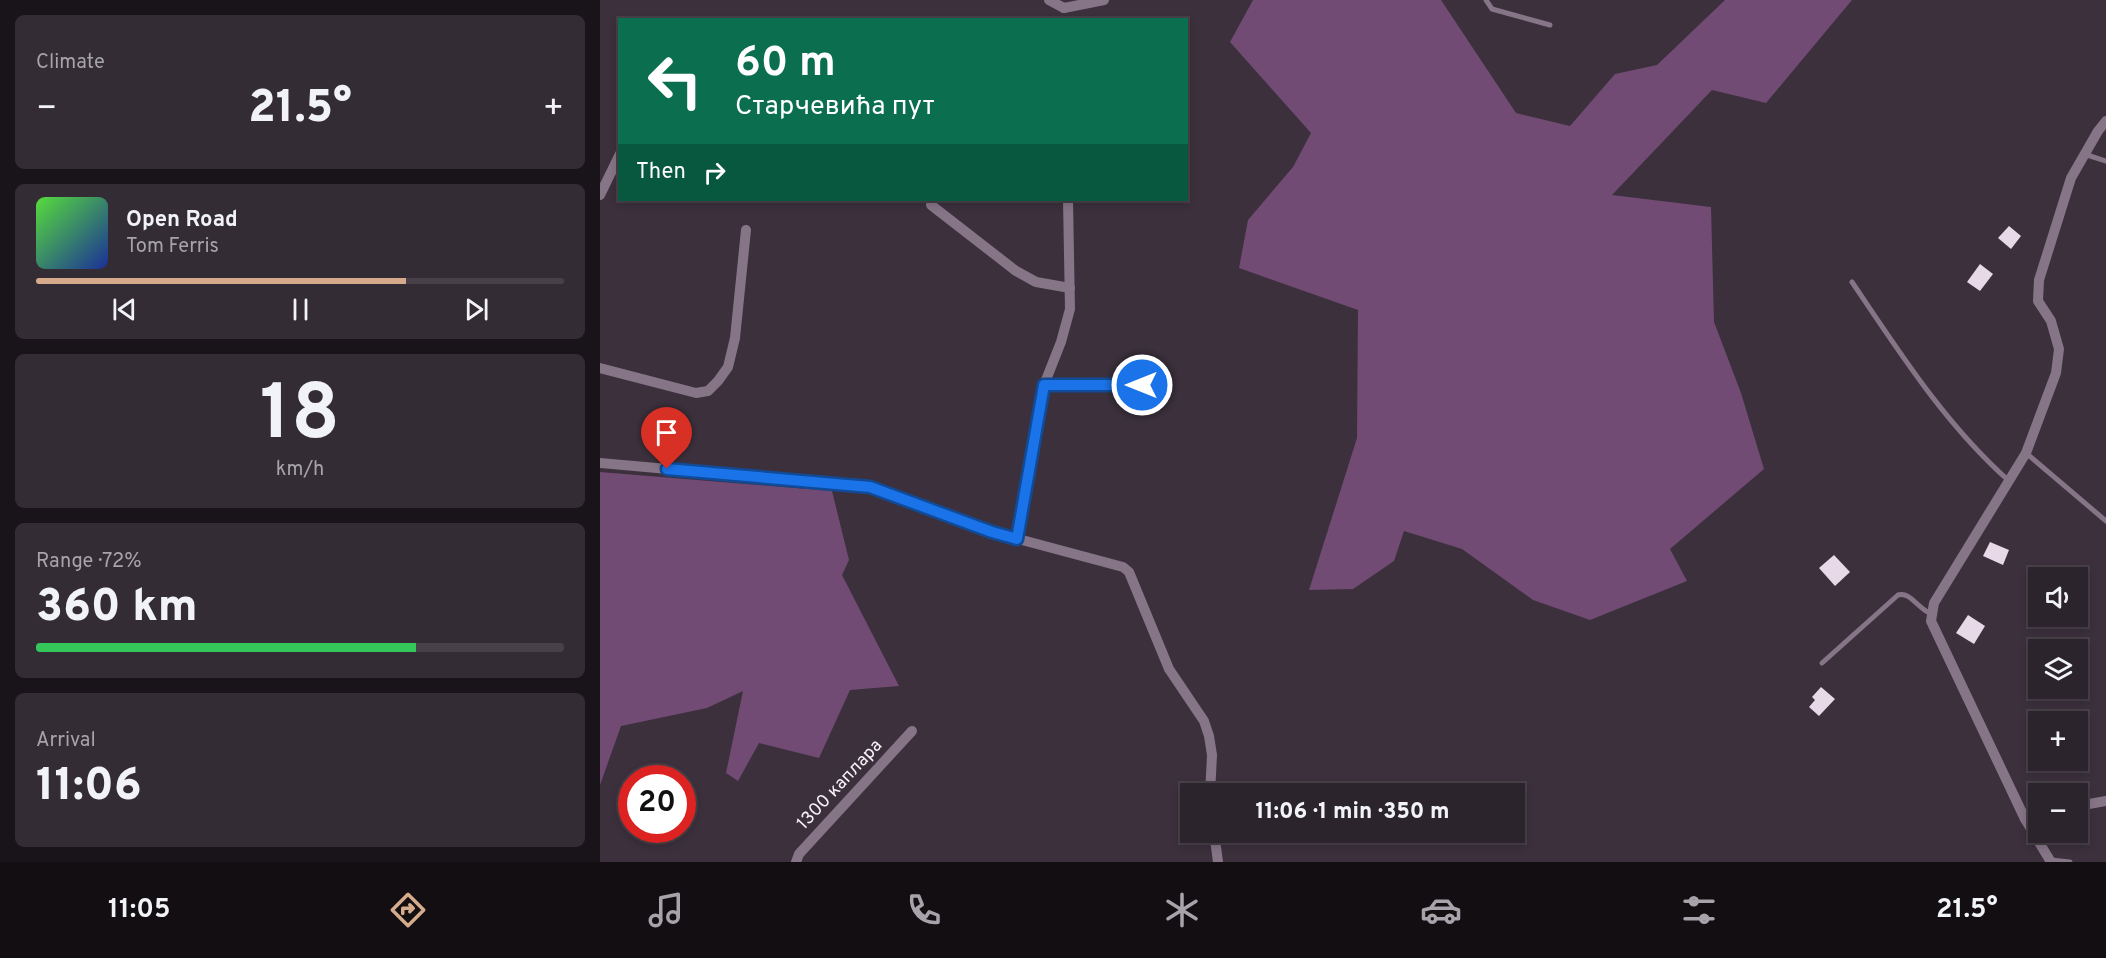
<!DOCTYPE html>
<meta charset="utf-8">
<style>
:root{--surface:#2c242d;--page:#342c35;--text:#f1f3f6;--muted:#a6a4aa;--line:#484149;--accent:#d6ab8b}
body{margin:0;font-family:Overpass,sans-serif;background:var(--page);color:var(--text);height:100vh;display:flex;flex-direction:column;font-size:22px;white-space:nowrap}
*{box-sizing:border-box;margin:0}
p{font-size:20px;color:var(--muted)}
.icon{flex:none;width:33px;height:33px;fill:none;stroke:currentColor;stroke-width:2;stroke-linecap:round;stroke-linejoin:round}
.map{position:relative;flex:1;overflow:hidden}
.details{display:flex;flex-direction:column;gap:15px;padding:15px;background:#181419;width:600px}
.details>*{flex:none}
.hud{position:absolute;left:18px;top:18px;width:570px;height:183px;border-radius:0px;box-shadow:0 3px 9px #0003,0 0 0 2px var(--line);background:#0b6e4f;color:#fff;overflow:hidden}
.tools{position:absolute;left:1428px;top:567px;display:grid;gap:12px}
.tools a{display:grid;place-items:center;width:60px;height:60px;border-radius:0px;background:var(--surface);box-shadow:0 3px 9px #0003,0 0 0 2px var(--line);font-size:30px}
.speed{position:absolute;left:18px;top:765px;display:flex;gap:12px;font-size:30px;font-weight:700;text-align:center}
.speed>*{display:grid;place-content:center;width:78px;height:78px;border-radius:50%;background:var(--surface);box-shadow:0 3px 9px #0003,0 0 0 2px var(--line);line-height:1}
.speed .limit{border:9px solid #d22;background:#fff;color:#111}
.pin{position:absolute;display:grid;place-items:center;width:51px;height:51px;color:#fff;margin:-62px -26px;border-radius:50% 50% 50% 0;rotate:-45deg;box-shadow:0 0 6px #0007}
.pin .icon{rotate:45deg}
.me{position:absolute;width:66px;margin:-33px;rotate:270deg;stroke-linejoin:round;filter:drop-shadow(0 0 4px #0008)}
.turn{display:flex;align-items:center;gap:21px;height:126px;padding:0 18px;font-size:27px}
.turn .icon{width:78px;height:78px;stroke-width:2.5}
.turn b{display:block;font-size:42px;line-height:51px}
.then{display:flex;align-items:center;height:57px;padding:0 18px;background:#0003;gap:12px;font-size:22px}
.big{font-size:45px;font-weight:800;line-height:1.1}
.details .widget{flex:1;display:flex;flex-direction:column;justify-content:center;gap:9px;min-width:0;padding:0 21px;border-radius:9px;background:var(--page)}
.details .dial{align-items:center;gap:0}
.dial b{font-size:78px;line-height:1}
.song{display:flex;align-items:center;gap:18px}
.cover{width:72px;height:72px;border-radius:9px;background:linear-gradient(135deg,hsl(110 70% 55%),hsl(230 70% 35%))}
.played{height:6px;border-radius:3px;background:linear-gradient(90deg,var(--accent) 70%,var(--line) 70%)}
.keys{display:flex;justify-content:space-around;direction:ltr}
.heat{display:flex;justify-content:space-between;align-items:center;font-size:33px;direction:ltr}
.charge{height:9px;border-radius:4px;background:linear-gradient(90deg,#34c759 72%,var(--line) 0)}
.trip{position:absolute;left:580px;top:783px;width:345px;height:60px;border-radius:0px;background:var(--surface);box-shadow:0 3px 9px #0003,0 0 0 2px var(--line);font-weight:800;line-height:60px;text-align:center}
.menu{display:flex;height:96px;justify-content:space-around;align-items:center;background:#120e12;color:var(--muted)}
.menu .icon{width:42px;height:42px}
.menu .current{color:var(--accent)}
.menu b{font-size:27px;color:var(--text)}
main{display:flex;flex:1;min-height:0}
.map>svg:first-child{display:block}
</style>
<main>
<section class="details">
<div class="widget"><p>Climate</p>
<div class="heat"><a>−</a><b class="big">21.5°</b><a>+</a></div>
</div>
<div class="widget">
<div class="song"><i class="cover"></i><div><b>Open Road</b><p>Tom Ferris</p></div></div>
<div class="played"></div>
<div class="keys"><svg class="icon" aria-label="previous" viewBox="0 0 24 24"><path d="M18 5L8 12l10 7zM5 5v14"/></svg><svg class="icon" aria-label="pause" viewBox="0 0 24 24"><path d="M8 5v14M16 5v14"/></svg><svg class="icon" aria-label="next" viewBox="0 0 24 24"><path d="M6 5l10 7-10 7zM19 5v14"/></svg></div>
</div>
<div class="widget dial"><b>18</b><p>km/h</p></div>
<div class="widget"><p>Range · 72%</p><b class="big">360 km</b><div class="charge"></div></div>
<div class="widget"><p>Arrival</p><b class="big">11:06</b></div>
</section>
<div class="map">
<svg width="1506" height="862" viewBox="0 0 1506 862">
<rect width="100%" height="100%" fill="#3b303c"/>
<g fill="#714b74">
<path d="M653,0H841L916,113L970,126L1015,74L1057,65L1125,0H1252L1166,103L1112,90L1012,195L1111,207L1114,322L1141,393L1164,469L1070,549L1087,581L990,620L933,600L862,549L804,531L794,561L753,589L709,590L757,438L758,310L639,268L648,220L693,167L711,133L630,42Z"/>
<path d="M0,472L232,491L249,560L242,575L299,686L250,690L219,758L159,743L138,781L126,773L143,691L107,708L21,726L0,785Z"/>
</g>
<g fill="#e7d9e8">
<path d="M1409,226L1421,236L1411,249L1398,238Z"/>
<path d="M1380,264L1393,274L1380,291L1367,282Z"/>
<path d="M1390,542L1409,550L1403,565L1383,556Z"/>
<path d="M1234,555L1250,572L1235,586L1219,568Z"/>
<path d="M1368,615L1385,626L1374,644L1356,633Z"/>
<path d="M1221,687L1235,699L1219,716L1209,707L1215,700L1212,697Z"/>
</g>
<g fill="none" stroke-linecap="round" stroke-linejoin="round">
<g stroke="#867487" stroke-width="5">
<path d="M886,0L892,9L950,25"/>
<path d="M1484,154L1506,161"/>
<path d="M1252,282C1300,353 1345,424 1409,481"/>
<path d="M444,385H542"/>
<path d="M1426,453L1506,521"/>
<path d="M1222,663L1298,595C1311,591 1318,610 1332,614"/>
<path d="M1451,860L1470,862"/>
</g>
<g stroke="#867487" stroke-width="10">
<path d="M449,0L464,8"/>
<path d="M464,8L504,0"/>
<path d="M0,195L20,154"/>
<path d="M331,205L416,271L436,282L470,288"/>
<path d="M0,368L96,393L108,391L118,381L128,367L135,338L146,230"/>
<path d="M0,463L270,487L392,532L523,567L529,572L569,669L604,721L609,736L612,755L610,794"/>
<path d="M417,539L444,385L461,342L470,309L468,200"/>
<path d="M1478,806L1506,801"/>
<path d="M1425,819L1438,814"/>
<path d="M614,832L618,862"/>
<path d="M196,862L199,854L312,731"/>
<path d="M1451,862L1425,819L1331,621L1334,603L1426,453L1456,373L1459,349L1451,321L1438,301L1439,280L1471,178L1498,131L1506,121"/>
</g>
</g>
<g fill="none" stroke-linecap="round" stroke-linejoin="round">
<g stroke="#114b97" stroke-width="15">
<path id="route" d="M67,469L270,487L392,532L417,539L444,385H542"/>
</g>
<use href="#route" stroke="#1a73e8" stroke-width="10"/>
</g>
<g text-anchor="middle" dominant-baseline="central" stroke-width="6" stroke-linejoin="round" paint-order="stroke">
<g font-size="18" fill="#f8f1f9" stroke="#3b303c">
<text transform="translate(240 785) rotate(-47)">1300 каплара</text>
</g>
</g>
</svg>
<div class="tools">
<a><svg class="icon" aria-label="sound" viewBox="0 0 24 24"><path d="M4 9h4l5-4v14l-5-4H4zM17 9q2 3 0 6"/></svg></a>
<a><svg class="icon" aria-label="layers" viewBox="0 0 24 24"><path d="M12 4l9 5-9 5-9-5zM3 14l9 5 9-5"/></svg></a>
<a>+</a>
<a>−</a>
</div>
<div class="speed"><div class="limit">20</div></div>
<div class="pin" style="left:67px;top:469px;background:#d93025"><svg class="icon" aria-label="arrive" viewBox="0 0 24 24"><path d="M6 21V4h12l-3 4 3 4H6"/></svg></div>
<svg class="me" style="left:542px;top:385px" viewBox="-20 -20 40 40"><circle r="17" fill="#1a73e8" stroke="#fff" stroke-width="3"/><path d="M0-11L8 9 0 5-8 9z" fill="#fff"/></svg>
<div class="trip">11:06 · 1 min · 350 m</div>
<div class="hud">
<div class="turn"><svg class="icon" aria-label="left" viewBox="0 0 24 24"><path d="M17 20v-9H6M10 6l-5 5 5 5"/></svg><div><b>60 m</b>Старчевића пут</div></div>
<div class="then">Then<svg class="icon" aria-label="right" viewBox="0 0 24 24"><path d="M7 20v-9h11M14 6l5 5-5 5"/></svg></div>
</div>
</div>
</main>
<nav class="menu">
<b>11:05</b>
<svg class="icon current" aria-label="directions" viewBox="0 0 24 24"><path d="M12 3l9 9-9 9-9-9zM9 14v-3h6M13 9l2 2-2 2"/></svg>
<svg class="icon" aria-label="music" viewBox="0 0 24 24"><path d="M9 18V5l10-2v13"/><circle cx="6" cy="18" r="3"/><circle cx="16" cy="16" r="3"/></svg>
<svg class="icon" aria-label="phone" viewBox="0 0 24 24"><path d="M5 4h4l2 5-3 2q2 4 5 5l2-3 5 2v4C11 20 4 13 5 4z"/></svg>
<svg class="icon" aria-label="climate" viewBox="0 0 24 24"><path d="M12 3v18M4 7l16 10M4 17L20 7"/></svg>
<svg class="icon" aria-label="car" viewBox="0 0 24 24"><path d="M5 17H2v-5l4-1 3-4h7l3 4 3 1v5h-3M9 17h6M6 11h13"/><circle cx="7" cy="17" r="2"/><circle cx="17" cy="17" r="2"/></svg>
<svg class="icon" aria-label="filters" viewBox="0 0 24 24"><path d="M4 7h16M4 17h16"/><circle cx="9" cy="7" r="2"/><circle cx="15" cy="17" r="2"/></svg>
<b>21.5°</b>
</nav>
